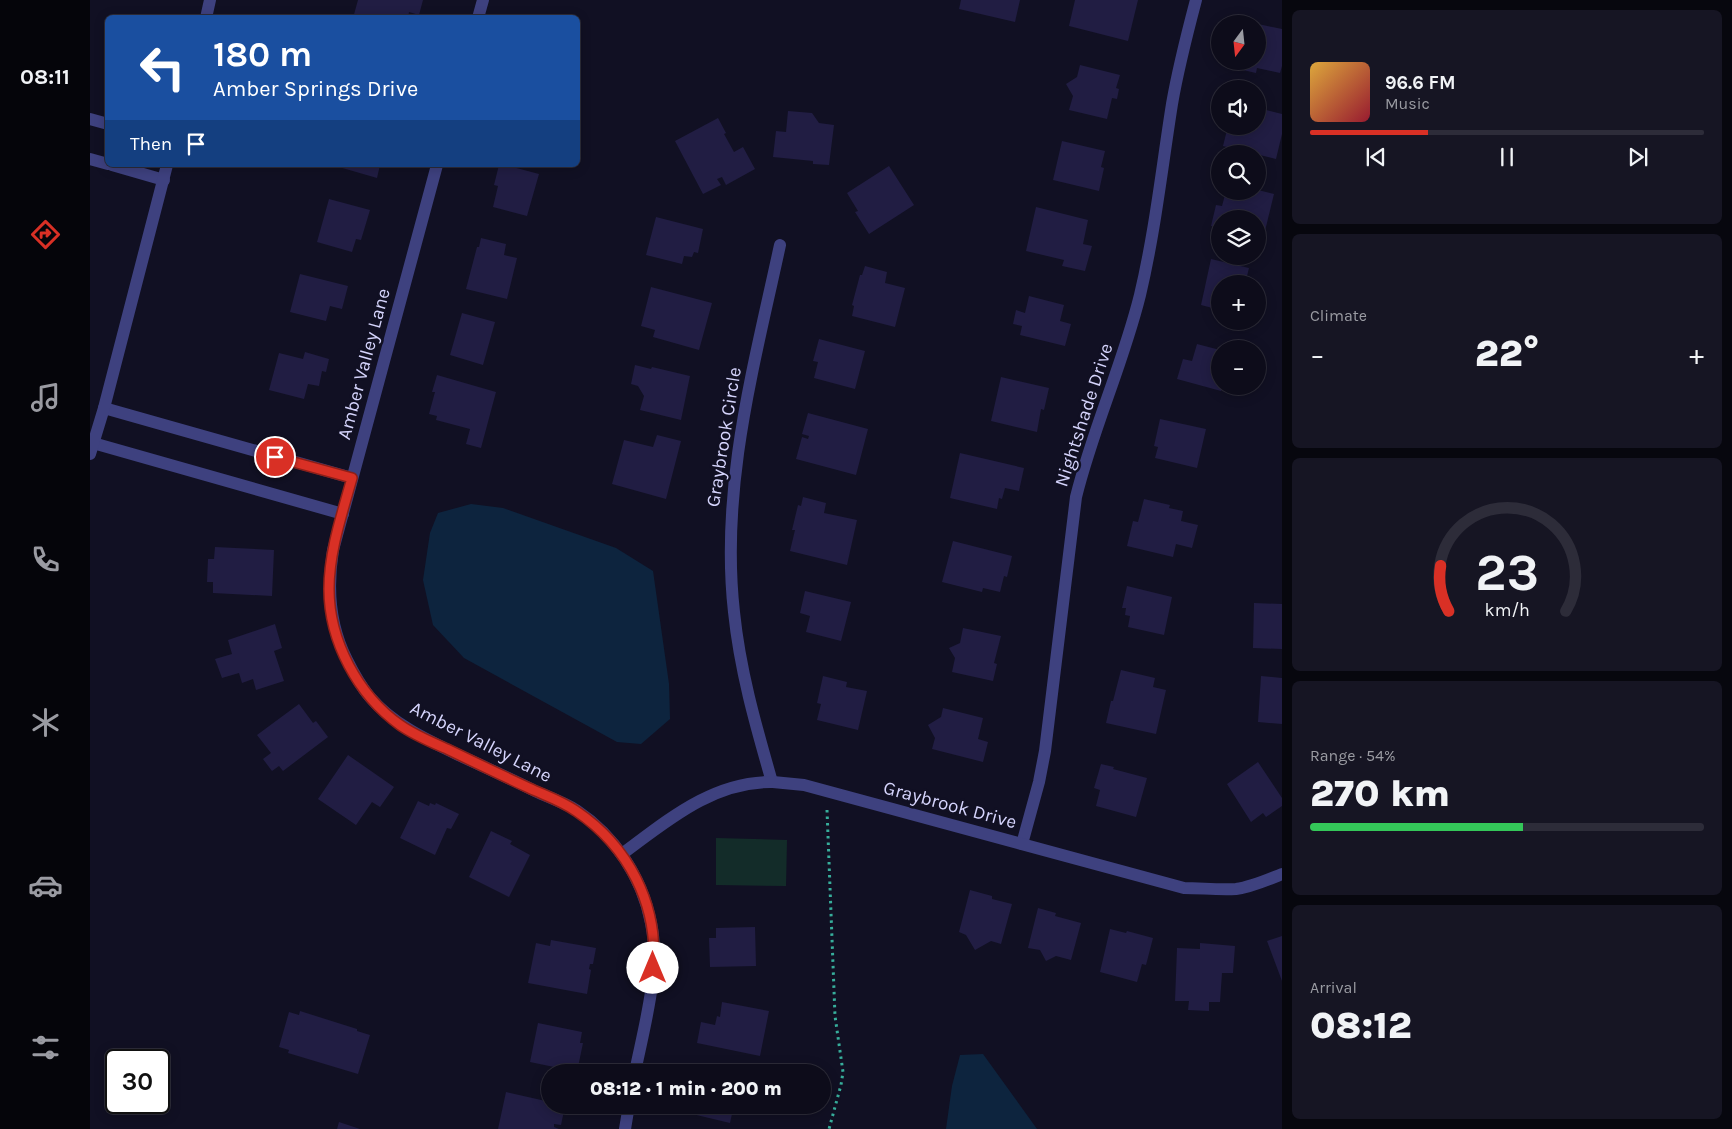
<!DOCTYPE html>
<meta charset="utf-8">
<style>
:root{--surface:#0d0c1a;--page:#161523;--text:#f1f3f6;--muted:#9a9ba2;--line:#2d2c39;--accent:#d93025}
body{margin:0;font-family:Karla,sans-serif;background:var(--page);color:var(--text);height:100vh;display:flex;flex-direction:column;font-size:19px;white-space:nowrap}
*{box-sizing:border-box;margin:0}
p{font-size:16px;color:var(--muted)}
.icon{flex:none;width:28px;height:28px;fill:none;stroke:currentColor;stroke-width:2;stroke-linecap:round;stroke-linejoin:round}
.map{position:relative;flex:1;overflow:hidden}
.panel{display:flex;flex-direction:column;gap:10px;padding:10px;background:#07070e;width:450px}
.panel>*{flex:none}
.top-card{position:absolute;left:15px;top:15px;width:475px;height:152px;border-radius:8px;box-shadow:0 2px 12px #0003,0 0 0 1px var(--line);background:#1a4fa0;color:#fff;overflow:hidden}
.needle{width:32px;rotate:195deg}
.fabs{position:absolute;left:1121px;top:15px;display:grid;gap:10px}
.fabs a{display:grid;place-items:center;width:55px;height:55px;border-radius:50%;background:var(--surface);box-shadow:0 2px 12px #0003,0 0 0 1px var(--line);font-size:25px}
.speed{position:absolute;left:15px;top:1049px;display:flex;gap:10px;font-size:25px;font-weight:700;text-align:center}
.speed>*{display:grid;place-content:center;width:65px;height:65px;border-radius:50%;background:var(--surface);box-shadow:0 2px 12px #0003,0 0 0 1px var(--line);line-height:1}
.speed .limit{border:2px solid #111;border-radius:8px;background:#fff;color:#111}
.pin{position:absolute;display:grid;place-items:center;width:42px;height:42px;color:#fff;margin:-21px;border:2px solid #fff;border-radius:50%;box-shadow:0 1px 5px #0007}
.me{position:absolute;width:55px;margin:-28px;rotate:0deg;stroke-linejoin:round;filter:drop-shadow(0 0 4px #0008)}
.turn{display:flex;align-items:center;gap:18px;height:105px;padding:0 25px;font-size:22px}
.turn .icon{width:65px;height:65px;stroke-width:2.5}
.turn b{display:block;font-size:35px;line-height:42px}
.then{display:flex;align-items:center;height:48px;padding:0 25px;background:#0003;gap:10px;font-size:19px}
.big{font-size:38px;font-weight:800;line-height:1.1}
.panel .widget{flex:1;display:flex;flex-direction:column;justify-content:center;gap:8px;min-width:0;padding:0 18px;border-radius:8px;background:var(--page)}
.panel .dial{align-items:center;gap:0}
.dial svg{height:130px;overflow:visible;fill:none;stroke:var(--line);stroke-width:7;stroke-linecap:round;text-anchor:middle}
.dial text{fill:var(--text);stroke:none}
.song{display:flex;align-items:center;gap:15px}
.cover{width:60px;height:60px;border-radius:8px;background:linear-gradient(135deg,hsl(40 70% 55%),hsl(350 70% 35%))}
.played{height:5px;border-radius:2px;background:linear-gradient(90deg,var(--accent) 30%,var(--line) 30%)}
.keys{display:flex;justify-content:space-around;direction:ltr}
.heat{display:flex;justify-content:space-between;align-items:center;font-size:28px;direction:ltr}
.charge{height:8px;border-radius:4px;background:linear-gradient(90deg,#34c759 54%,var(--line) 0)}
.trip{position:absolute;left:451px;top:1064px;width:290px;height:50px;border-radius:25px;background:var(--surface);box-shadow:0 2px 12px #0003,0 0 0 1px var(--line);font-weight:800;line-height:50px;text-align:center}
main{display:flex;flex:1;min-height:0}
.tabs{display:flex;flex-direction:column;width:90px;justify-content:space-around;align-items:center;background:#05050a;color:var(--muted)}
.tabs .icon{width:35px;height:35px}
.tabs .on{color:var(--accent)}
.tabs b{font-size:22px;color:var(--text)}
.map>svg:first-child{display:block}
</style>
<main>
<nav class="tabs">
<b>08:11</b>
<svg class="icon on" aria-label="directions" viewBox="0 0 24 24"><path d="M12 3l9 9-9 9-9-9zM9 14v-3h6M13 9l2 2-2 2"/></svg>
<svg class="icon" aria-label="music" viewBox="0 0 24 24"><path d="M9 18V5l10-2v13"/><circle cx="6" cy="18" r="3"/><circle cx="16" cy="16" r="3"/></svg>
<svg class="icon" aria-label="phone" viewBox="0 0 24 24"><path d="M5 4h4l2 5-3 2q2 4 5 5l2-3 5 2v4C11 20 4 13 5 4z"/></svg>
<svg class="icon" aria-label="climate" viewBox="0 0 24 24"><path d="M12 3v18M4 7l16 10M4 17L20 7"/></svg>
<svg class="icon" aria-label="car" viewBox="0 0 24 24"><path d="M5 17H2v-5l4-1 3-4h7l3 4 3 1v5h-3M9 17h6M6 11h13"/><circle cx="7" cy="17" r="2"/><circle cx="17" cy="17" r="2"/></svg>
<svg class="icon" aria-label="filters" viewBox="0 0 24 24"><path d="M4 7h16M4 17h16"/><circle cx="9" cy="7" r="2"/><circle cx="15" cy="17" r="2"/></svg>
</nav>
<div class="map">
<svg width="1192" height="1129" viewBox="0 0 1192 1129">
<rect width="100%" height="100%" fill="#111023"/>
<path fill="#132c29" d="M626,838L697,840L696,886L626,885Z"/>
<g fill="#0d243e">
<path d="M381,504L413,508L526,548L563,571L579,684L580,719L551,744L527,742L374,658L343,625L333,580L340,533L348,513Z"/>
<path d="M893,1054L947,1129H856L862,1086L870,1055Z"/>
</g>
<g fill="#211d43">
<path d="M268,0H333L329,15L319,12L318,18H263Z"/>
<path d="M871,0H930L925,22L869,9Z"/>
<path d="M985,0H1048L1038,41L979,26Z"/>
<path d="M1168,24L1192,29V66L1190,73L1167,68L1166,73L1153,70L1152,61H1168Z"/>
<path d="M990,65L1030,75L1026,88L1029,89L1027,99L1022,98L1017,119L979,110L983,96L976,84L987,77Z"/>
<path d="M1168,108L1192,114V134L1186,159L1133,146L1138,126H1168Z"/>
<path d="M698,111L722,113L729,123L744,125L739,165L723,164V161L683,157L686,131L696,132Z"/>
<path d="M628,118L636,133L634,134L644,152L653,147L665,169L636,185L632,177L627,179L631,185L613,194L585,141Z"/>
<path d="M972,141L1015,151L1011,167L1014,168L1009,191L963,180Z"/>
<path d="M242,165H290L287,178Z"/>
<path d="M409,165H415L449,174L437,216L403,207L408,186L404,185Z"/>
<path d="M799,166L824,205L779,234L765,212L768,211L757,193Z"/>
<path d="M1168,190L1184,194L1173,239L1168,238V219H1130V228L1121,226L1126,205L1132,206L1136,191Z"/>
<path d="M239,199L280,210L271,240L266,239L262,252L227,242Z"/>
<path d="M946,207L998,220L993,244L1002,246L995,271L972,266L974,260L936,251Z"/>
<path d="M566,217L613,229L608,253L604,252L602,257L594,256L592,264L556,255Z"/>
<path d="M391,238L416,244L414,255L427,258L417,299L376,289L387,247H389Z"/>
<path d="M1121,259L1159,268L1155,284H1130V310L1111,305Z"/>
<path d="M775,266L797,272L795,283L815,288L805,327L762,316L764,306L762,305L770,275H772Z"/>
<path d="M210,274L258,286L252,309L240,306L236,321L200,312Z"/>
<path d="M561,287L622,303L609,350L563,337L565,330L551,326Z"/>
<path d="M939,296L974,305L970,321L981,324L975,346L930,335L932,326L923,324L926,310L935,313Z"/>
<path d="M372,313L405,322L393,365L360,355Z"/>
<path d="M729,339L775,351L765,389L724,378L728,362L723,361Z"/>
<path d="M1107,344L1130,350V386H1133L1131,391L1087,379L1093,359L1102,361Z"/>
<path d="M215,352L239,359L236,372L232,371L229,386L218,384L214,399L179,390L189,353L213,359Z"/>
<path d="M545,365L561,369L562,367L600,376L591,420L550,410L554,396L548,386L541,384Z"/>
<path d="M347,375L406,392L391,448L376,444L380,429L346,420L347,416L339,414L345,392H342Z"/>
<path d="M911,377L959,388L954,410L951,409L947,432L901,421Z"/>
<path d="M718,413L778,429L766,475L706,459L712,437L718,439L719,436L712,434Z"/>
<path d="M1070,419L1116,429L1107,468L1065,458L1068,447L1064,446Z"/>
<path d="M567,435L591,441L576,499L522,484L534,440L563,447Z"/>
<path d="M870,453L934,468L929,491L915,488L912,499L909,498L907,509L860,498Z"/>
<path d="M713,497L736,503L734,513L767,520L757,565L700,551L705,530H702L708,505L711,506Z"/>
<path d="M1054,499L1080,505L1079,508L1093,511L1091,521L1108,525L1102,548L1086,544L1083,557L1037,546L1043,521L1048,522Z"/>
<path d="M863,541L922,556L917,577L914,576L910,592L893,588L892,592L852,582Z"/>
<path d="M125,547L184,550L182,596L123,593V582H117L118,559H124Z"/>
<path d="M1037,586L1082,597L1074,635L1038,627L1040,616L1035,615L1036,608H1032Z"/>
<path d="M715,591L761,602L751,641L716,632L720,616L710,613Z"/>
<path d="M1164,603L1192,604V649L1163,648Z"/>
<path d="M185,624L192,648L184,651L194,681L166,690L163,679L152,683L149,673L132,678L125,659L142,654L138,640Z"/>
<path d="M873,628L911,636L904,663L907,664L903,681L862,672L865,658L859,648L870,643Z"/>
<path d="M1031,670L1065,678L1063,687L1076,690L1066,734L1016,723L1021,701H1023Z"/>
<path d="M733,676L757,682L756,687L777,691L768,730L727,720L731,704L727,703Z"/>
<path d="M1171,676L1192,678V724L1168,722Z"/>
<path d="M209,704L223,723L226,721L238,737L193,771L189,766L182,771L173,759L181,753L167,735Z"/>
<path d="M853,708L893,718L888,739L898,742L893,762L842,749L845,738L838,725L851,717Z"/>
<path d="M258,755L304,787L290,807L282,802L266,825L228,799Z"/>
<path d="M1168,762L1192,798V806L1176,817L1173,813L1161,822L1137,784Z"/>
<path d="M1011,764L1024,767L1023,769L1057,778L1046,817L1006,806L1010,790L1004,788Z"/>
<path d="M328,801L339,806L340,803L345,805L346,803L369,814L361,829L357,828L345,855L310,838Z"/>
<path d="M401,831L422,841L420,844L440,855L419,897L379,877Z"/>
<path d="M880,890L902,896V899L922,904L911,944L901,941L885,950L876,935L869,932Z"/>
<path d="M948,908L966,913L965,916L991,923L981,960L966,956L956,961L950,950L938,948Z"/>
<path d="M665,927L666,966L620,967L619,938H626V928Z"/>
<path d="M1020,929L1036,933L1037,931L1063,938L1056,965L1052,964L1047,982L1010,972Z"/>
<path d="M1192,936V981L1177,941Z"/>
<path d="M461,940L506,948L503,964H500L499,969L501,970L497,994L438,983L446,943L460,946Z"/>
<path d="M1110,943L1145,946L1143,973H1132L1130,1002H1119V1011L1098,1010L1099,1001H1085L1087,948L1110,949Z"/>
<path d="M632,1002L679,1011L670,1056L607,1043L611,1022L625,1025L627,1016L630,1017Z"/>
<path d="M210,1011L267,1029V1031L280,1035L268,1074L198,1053L199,1050L189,1047L199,1012L209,1015Z"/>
<path d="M448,1023L492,1032L490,1043H493L487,1072H463L464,1067L440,1062Z"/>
<path d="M416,1092L460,1102V1105L475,1106L471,1125L464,1124V1127L469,1129H408Z"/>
<path d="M596,1105H644L640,1123L594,1112Z"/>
<path d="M249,1122L270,1129H247Z"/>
</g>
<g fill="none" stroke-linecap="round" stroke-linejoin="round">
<path stroke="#37ae9b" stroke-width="3" stroke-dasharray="2.5 4" stroke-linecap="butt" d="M737,810L745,1016L753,1072L751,1085L739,1129"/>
<g stroke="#3e417f" stroke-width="12">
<path d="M116,18L120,0"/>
<path d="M388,18L393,0"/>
<path d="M0,119L18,124"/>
<path d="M0,159L18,164"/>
<path d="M22,165L74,180"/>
<path d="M347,165L243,550C237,588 239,625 257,660C263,672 270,685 279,696C303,725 339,741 373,757C397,768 421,779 445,791C458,797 473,802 486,810C525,836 552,877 561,923C571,969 554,1027 545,1072"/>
<path d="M14,408L262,478"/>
<path d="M3,443L253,514"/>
<path d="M0,454L14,408L77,165"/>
<path d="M682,782C666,726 650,671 644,612C630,487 664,366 690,245"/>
<path d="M932,844L949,782L955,751L986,497C1003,428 1033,364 1050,295C1065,232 1072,167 1082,104C1088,69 1097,34 1106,0"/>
<path d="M532,854C578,820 623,781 683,782C693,783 704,784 714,785L1094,888C1111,888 1128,890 1146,889C1162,887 1177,880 1192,874"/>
<path d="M535,1129L539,1105"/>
</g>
</g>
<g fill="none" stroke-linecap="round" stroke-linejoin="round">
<g stroke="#8d1f18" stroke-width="12">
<path id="route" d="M185,457L262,478C252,514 239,552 239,589C239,641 268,695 310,725C324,735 341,742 357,749C384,762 411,775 439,788C454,795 472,801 486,811C538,846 569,905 563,968"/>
</g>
<use href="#route" stroke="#d93025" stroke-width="9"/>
</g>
<g text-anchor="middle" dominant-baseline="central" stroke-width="5" stroke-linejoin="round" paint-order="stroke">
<g font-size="19" fill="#d5d4fc" stroke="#111023">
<text transform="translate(274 364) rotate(-75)">Amber Valley Lane</text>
<text transform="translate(994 415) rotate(-72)">Nightshade Drive</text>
<text transform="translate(634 437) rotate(-81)">Graybrook Circle</text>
<text transform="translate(391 742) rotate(27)">Amber Valley Lane</text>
<text transform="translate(860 805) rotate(15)">Graybrook Drive</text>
</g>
</g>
</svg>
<div class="fabs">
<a><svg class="needle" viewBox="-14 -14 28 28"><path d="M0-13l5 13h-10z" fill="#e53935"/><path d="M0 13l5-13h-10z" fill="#9a9ba2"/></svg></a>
<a><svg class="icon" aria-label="sound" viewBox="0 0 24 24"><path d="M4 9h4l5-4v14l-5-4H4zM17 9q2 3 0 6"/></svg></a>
<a><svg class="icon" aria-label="search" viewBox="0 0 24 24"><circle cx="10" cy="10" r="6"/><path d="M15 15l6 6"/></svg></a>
<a><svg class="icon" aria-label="layers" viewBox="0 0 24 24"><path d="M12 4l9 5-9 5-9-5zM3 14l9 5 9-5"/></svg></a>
<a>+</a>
<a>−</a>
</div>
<div class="speed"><div class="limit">30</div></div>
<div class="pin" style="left:185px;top:457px;background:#d93025"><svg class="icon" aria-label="arrive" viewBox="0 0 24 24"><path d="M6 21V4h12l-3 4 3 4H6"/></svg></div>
<svg class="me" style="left:563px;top:968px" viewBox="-20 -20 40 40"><circle r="19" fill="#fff"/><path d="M0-13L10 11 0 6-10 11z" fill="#d93025"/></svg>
<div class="trip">08:12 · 1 min · 200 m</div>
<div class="top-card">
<div class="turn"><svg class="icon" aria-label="left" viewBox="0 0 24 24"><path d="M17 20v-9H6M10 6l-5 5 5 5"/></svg><div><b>180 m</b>Amber Springs Drive</div></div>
<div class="then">Then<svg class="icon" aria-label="arrive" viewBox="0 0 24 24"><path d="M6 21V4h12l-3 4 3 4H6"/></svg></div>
</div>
</div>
<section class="panel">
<div class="widget">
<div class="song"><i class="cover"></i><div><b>96.6 FM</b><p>Music</p></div></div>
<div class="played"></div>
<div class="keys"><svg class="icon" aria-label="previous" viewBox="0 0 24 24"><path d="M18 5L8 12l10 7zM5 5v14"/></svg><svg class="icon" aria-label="pause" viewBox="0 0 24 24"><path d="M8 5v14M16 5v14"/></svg><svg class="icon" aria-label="next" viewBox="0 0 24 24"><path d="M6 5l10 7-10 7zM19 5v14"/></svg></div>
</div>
<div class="widget"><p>Climate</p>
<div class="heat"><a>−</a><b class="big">22°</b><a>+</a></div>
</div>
<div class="widget dial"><svg viewBox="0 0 100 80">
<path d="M14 69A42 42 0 1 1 86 69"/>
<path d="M14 69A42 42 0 0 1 9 41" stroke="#d93025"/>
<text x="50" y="56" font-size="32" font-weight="700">23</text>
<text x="50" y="72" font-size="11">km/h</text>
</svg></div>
<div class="widget"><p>Range · 54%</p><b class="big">270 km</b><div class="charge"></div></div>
<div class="widget"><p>Arrival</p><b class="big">08:12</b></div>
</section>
</main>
